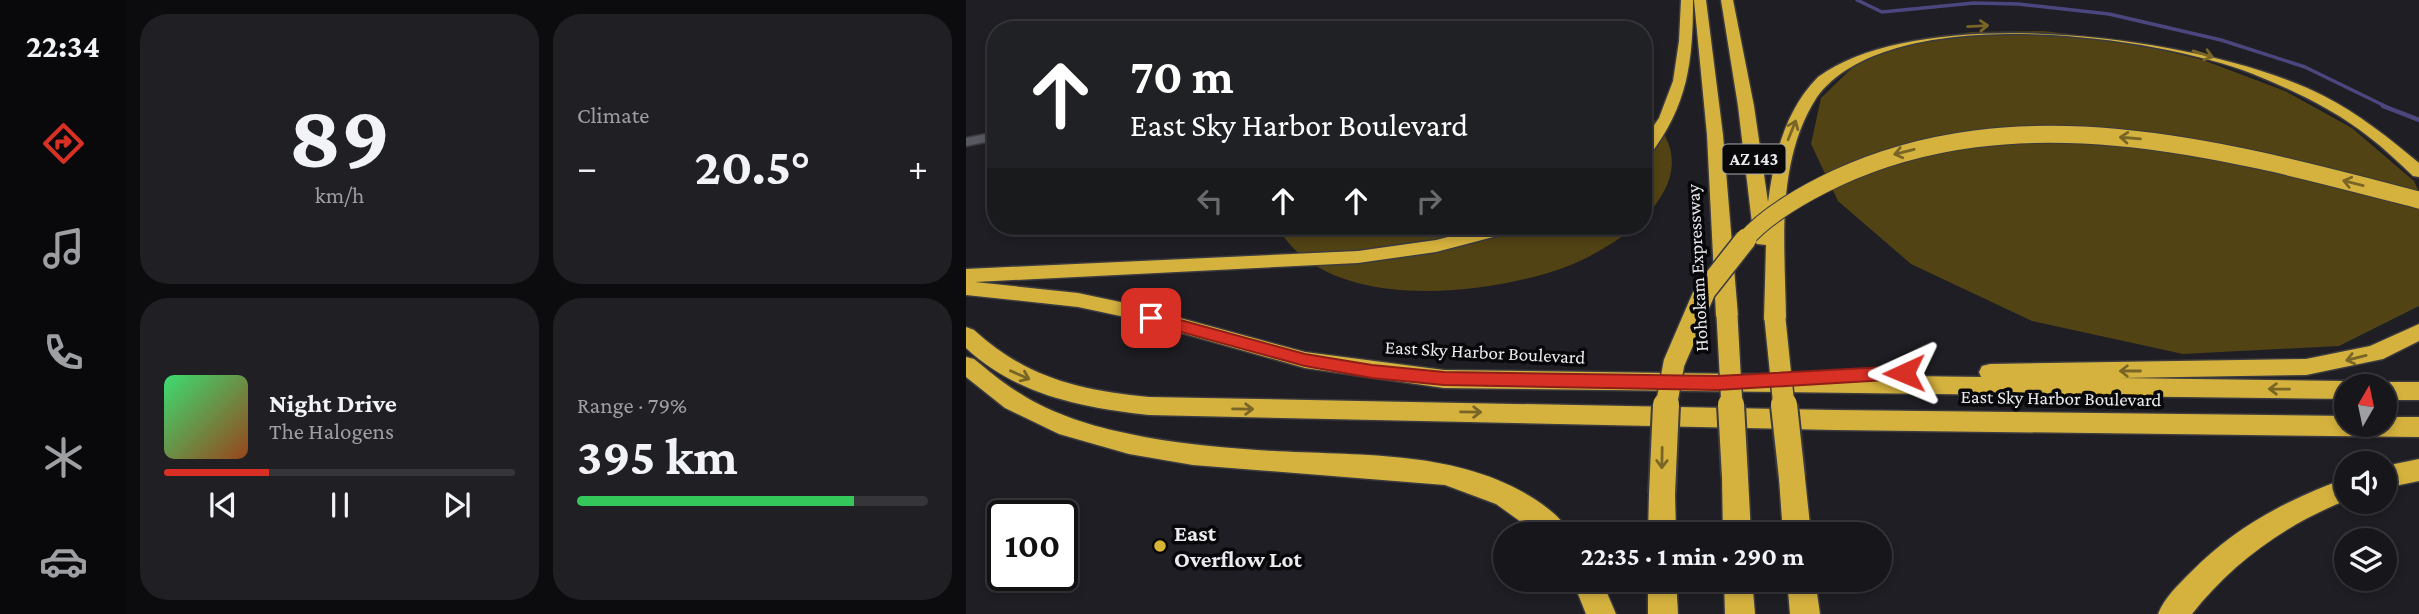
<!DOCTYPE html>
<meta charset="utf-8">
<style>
:root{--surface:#16161b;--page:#1f1f24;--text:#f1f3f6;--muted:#9e9fa3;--line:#35353a;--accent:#d93025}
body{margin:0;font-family:"Crimson Pro",serif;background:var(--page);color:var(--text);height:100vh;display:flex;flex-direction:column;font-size:26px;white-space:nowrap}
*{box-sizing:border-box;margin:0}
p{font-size:23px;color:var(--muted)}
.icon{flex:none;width:38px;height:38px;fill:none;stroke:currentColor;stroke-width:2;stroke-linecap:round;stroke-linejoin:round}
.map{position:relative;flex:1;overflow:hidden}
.drawer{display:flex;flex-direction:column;gap:14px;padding:14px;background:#0c0c0f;width:840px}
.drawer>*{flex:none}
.top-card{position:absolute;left:21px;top:21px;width:665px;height:214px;border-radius:28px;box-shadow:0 4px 10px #0003,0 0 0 2px var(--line);background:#202124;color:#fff;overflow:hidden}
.needle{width:46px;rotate:9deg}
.tools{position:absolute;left:1368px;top:374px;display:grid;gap:14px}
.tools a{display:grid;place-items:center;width:63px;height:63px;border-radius:50%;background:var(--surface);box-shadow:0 4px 10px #0003,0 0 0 2px var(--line);font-size:35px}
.speed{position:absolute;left:21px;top:500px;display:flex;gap:14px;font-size:35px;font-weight:700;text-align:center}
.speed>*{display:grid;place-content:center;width:91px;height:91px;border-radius:50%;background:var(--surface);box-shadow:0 4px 10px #0003,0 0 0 2px var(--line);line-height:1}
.speed .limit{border:4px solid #111;border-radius:10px;background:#fff;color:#111}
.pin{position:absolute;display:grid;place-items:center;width:60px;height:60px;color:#fff;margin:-30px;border-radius:14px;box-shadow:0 4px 10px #0006}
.me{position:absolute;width:77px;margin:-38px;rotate:269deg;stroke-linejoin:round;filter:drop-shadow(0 0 5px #0008)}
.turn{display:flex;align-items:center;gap:24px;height:147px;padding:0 28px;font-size:32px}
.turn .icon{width:91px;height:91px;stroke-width:2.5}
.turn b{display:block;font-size:49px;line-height:60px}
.lanes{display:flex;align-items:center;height:66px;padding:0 28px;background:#0003;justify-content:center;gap:35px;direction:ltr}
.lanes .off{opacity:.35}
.big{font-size:52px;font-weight:700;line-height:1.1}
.drawer .tile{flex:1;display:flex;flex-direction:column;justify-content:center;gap:10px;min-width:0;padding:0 24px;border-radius:28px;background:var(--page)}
.drawer .dial{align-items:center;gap:0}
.dial b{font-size:91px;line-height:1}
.song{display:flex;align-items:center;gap:21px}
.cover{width:84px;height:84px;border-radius:10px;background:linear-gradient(135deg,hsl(140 70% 55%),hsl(20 70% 35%))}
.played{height:7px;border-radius:4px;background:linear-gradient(90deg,var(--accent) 30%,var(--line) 30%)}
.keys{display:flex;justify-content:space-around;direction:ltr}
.heat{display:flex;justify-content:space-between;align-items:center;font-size:38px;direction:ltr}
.charge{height:10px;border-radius:5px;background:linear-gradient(90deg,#34c759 79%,var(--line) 0)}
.drawer .tiles{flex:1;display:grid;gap:14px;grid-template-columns:repeat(2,1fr)}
.trip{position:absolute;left:527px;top:522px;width:399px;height:70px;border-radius:35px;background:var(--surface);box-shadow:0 4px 10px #0003,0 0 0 2px var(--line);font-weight:700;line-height:70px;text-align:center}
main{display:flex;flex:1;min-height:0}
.menu{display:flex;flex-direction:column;width:126px;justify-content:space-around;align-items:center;background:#09090b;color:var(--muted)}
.menu .icon{width:49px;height:49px}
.menu .on{color:var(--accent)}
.menu b{font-size:32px;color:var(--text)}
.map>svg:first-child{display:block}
</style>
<main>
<nav class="menu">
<b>22:34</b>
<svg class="icon on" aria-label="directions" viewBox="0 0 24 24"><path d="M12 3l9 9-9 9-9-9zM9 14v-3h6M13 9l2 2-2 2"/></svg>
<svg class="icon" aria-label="music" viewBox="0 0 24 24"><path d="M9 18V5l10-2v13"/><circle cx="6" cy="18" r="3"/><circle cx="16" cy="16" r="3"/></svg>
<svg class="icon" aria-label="phone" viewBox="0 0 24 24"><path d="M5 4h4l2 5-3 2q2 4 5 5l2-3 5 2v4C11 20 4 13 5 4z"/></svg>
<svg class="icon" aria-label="climate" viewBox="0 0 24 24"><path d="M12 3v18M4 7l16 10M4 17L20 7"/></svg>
<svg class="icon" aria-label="car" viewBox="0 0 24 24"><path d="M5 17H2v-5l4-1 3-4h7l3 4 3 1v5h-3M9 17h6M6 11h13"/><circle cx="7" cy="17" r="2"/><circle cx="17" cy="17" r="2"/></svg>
</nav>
<section class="drawer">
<div class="tiles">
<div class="tile dial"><b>89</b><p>km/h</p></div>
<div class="tile"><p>Climate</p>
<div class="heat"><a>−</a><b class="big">20.5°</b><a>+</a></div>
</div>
<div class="tile">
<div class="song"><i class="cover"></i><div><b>Night Drive</b><p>The Halogens</p></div></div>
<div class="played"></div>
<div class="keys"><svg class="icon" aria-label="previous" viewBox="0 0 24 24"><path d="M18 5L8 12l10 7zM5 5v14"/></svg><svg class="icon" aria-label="pause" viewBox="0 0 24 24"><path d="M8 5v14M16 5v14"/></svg><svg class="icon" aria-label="next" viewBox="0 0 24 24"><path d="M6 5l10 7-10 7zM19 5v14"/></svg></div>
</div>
<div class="tile"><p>Range · 79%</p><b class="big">395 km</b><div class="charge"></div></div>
</div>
</section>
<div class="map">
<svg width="1453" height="614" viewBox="0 0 1453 614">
<rect width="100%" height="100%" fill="#1e1e24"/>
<g fill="#524314">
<path d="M1077,31L1155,40L1237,60L1319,91L1386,128L1448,181L1453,192V306L1373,346L1217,354L1066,321L945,264L872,201L845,144L855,98L890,64L941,43L1005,32Z"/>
<path d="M677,109C717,145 714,181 677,219Z"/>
<path d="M311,226H671C648,243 624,258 597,268C518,296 359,314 311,226Z"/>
</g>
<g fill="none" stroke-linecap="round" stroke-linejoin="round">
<path stroke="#4b477e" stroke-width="3.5" d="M891,0L916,12L1008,3L1052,4L1143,14L1255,40L1339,67L1421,107"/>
<path stroke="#4b477e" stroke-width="4.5" d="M1417,106L1453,120"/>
<g stroke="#3a3a3f" stroke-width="3">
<path id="minor" d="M30,132V140L0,146V138Z"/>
</g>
<g stroke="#3a3a3f" stroke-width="3">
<g id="motorway">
<path d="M715,0H727C727,61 722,106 683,156L677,157V141L693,118L707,81L713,41Z"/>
<path d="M728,0H740L757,135L772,316L769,321L761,323L753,321L750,316L741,135Z"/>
<path d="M755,0H767L788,106L802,202C808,157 819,110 852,77C957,0 1242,36 1358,96C1393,114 1423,138 1453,163V177L1447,176C1433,163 1419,149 1403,137C1369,110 1327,90 1287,74C1185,34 923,0 851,97C809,162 819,245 820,319L817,324L809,326L801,324L798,319L800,245L791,244L788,240L772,106Z"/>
<path d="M526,226H556L554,230L470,252L392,263L9,282L112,293L159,303L339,352L478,370L1015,377L1013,372L1016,366L1024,364L1340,359L1404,346L1453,324V341L1417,359L1340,375L1153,378L1381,381L1391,387H1381V399L478,388L339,368L159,317L112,307L0,295V269L392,251L470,240Z"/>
<path d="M0,327L8,330C61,378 113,390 183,397L869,410L1381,416V425H1419V417H1453V437L869,430L183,415C117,408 50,395 0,348Z"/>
<path d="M0,357L8,359C23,371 38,384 55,394C86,414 128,427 164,434C206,443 249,447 291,450C384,457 489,447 570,500C583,509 597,519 604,534H572L530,504L479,485L227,465L163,454L93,434L39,408L0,377Z"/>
<path d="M1419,382H1453V400H1419V387H1410Z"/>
<path d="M1453,459V481L1419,488V466Z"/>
<path d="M769,466L778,469L782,477L785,534H757L756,477L760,469Z"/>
<path d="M826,467L835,470L839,478L845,534H817L813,478L817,470Z"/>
<path d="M1381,478V500C1320,524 1266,563 1226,614H1192C1199,597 1212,585 1225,572C1269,527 1322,499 1381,478Z"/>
<path d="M696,483L705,486L709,494L710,534H682L683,494L687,486Z"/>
<path d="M606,579H635L650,614H620Z"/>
<path d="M682,579H710L712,614H682Z"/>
<path d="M758,579H786L789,614H759Z"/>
<path d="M821,579H849L854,614H824Z"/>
</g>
</g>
<use href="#minor" fill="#585960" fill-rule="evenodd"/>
<use href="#motorway" fill="#d5b23e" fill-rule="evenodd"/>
<g stroke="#3a3a3f" stroke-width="19" stroke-linecap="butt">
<path id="motorway-bridge-far2" d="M779,240C800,215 841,192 871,178C1057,92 1265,151 1453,200"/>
</g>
<g stroke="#3a3a3f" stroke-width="24" stroke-linecap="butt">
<g id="motorway-bridge-far1">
<path d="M761,316L766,407"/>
<path d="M809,319L818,407"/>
<path d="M700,407L708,363L739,291L780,239"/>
</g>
</g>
<g stroke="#3a3a3f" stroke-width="30" stroke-linecap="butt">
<g id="motorway-bridge">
<path d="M765,405L769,477"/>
<path d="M818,405L826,478"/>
<path d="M696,494L700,405"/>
</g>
</g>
<use href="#motorway-bridge-far2" stroke="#d5b23e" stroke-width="17"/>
<use href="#motorway-bridge-far1" stroke="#d5b23e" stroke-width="21"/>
<use href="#motorway-bridge" stroke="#d5b23e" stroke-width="26"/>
</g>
<defs><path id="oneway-shaft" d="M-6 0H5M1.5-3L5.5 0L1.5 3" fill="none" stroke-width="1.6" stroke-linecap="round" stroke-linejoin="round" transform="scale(1.75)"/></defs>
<g stroke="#796627">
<use href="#oneway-shaft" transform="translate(1012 26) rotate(-3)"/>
<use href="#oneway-shaft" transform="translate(1237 54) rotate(17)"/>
<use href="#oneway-shaft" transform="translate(826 130) rotate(-68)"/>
<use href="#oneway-shaft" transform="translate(1164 138) rotate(-175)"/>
<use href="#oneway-shaft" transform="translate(938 152) rotate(166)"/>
<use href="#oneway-shaft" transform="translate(1387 183) rotate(-166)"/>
<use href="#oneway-shaft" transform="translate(1390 358) rotate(166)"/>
<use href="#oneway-shaft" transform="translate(1164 371) rotate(180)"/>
<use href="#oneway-shaft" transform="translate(54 375) rotate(24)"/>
<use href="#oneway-shaft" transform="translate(1313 389) rotate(-179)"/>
<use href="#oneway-shaft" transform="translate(277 409) rotate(1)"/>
<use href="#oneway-shaft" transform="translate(505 412) rotate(1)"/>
<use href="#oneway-shaft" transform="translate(696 458) rotate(91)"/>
</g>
<path fill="#d93025" stroke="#8d1f18" stroke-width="2" d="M185,312L339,354L406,365L478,372L751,376L938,366L944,368L947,373L944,377L938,379L751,390L478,385L406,378L339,366L179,322L177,318Z"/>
<circle fill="#d9b334" stroke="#08080b" stroke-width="2.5" cx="194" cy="546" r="7"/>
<g text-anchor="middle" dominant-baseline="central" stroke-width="7" stroke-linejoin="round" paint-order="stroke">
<rect fill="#08080b" stroke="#a7a7ab" stroke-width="2" x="756.5" y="144.5" width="63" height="29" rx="5"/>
<g font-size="18" font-weight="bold" fill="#ebebef">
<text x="788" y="159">AZ 143</text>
</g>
<g font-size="19" fill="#ebebef" stroke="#08080b">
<text transform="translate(731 268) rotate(-93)">Hohokam Expressway</text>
<text transform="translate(519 352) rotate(3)">East Sky Harbor Boulevard</text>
<text transform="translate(1095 398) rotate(1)">East Sky Harbor Boulevard</text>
</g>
<g font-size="23" font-weight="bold" fill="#ebebef" stroke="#08080b" text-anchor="start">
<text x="208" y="533">East<tspan x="208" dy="26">Overflow Lot</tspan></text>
</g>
</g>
</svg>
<div class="tools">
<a><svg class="needle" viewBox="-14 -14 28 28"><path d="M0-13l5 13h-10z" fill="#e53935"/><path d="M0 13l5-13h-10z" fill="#9e9fa3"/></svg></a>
<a><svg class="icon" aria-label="sound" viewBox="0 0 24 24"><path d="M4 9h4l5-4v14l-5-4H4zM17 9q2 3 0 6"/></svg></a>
<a><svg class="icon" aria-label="layers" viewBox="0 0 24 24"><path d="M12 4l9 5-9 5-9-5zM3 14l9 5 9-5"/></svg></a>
</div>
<div class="speed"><div class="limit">100</div></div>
<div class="pin" style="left:185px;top:318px;background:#d93025"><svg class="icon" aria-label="arrive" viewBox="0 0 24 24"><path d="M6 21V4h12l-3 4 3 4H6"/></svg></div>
<svg class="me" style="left:938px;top:373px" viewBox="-20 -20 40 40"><path d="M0-17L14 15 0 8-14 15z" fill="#d93025" stroke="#fff" stroke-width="4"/></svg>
<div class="trip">22:35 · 1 min · 290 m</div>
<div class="top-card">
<div class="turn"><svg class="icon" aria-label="ahead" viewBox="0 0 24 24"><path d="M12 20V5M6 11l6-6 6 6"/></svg><div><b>70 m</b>East Sky Harbor Boulevard</div></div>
<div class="lanes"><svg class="icon off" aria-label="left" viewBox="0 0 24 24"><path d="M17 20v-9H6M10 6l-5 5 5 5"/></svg><svg class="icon" aria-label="ahead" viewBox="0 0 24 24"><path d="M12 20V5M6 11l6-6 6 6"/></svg><svg class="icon" aria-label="ahead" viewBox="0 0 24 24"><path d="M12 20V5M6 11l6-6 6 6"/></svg><svg class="icon off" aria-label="right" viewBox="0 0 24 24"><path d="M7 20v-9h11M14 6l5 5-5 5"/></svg></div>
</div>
</div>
</main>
